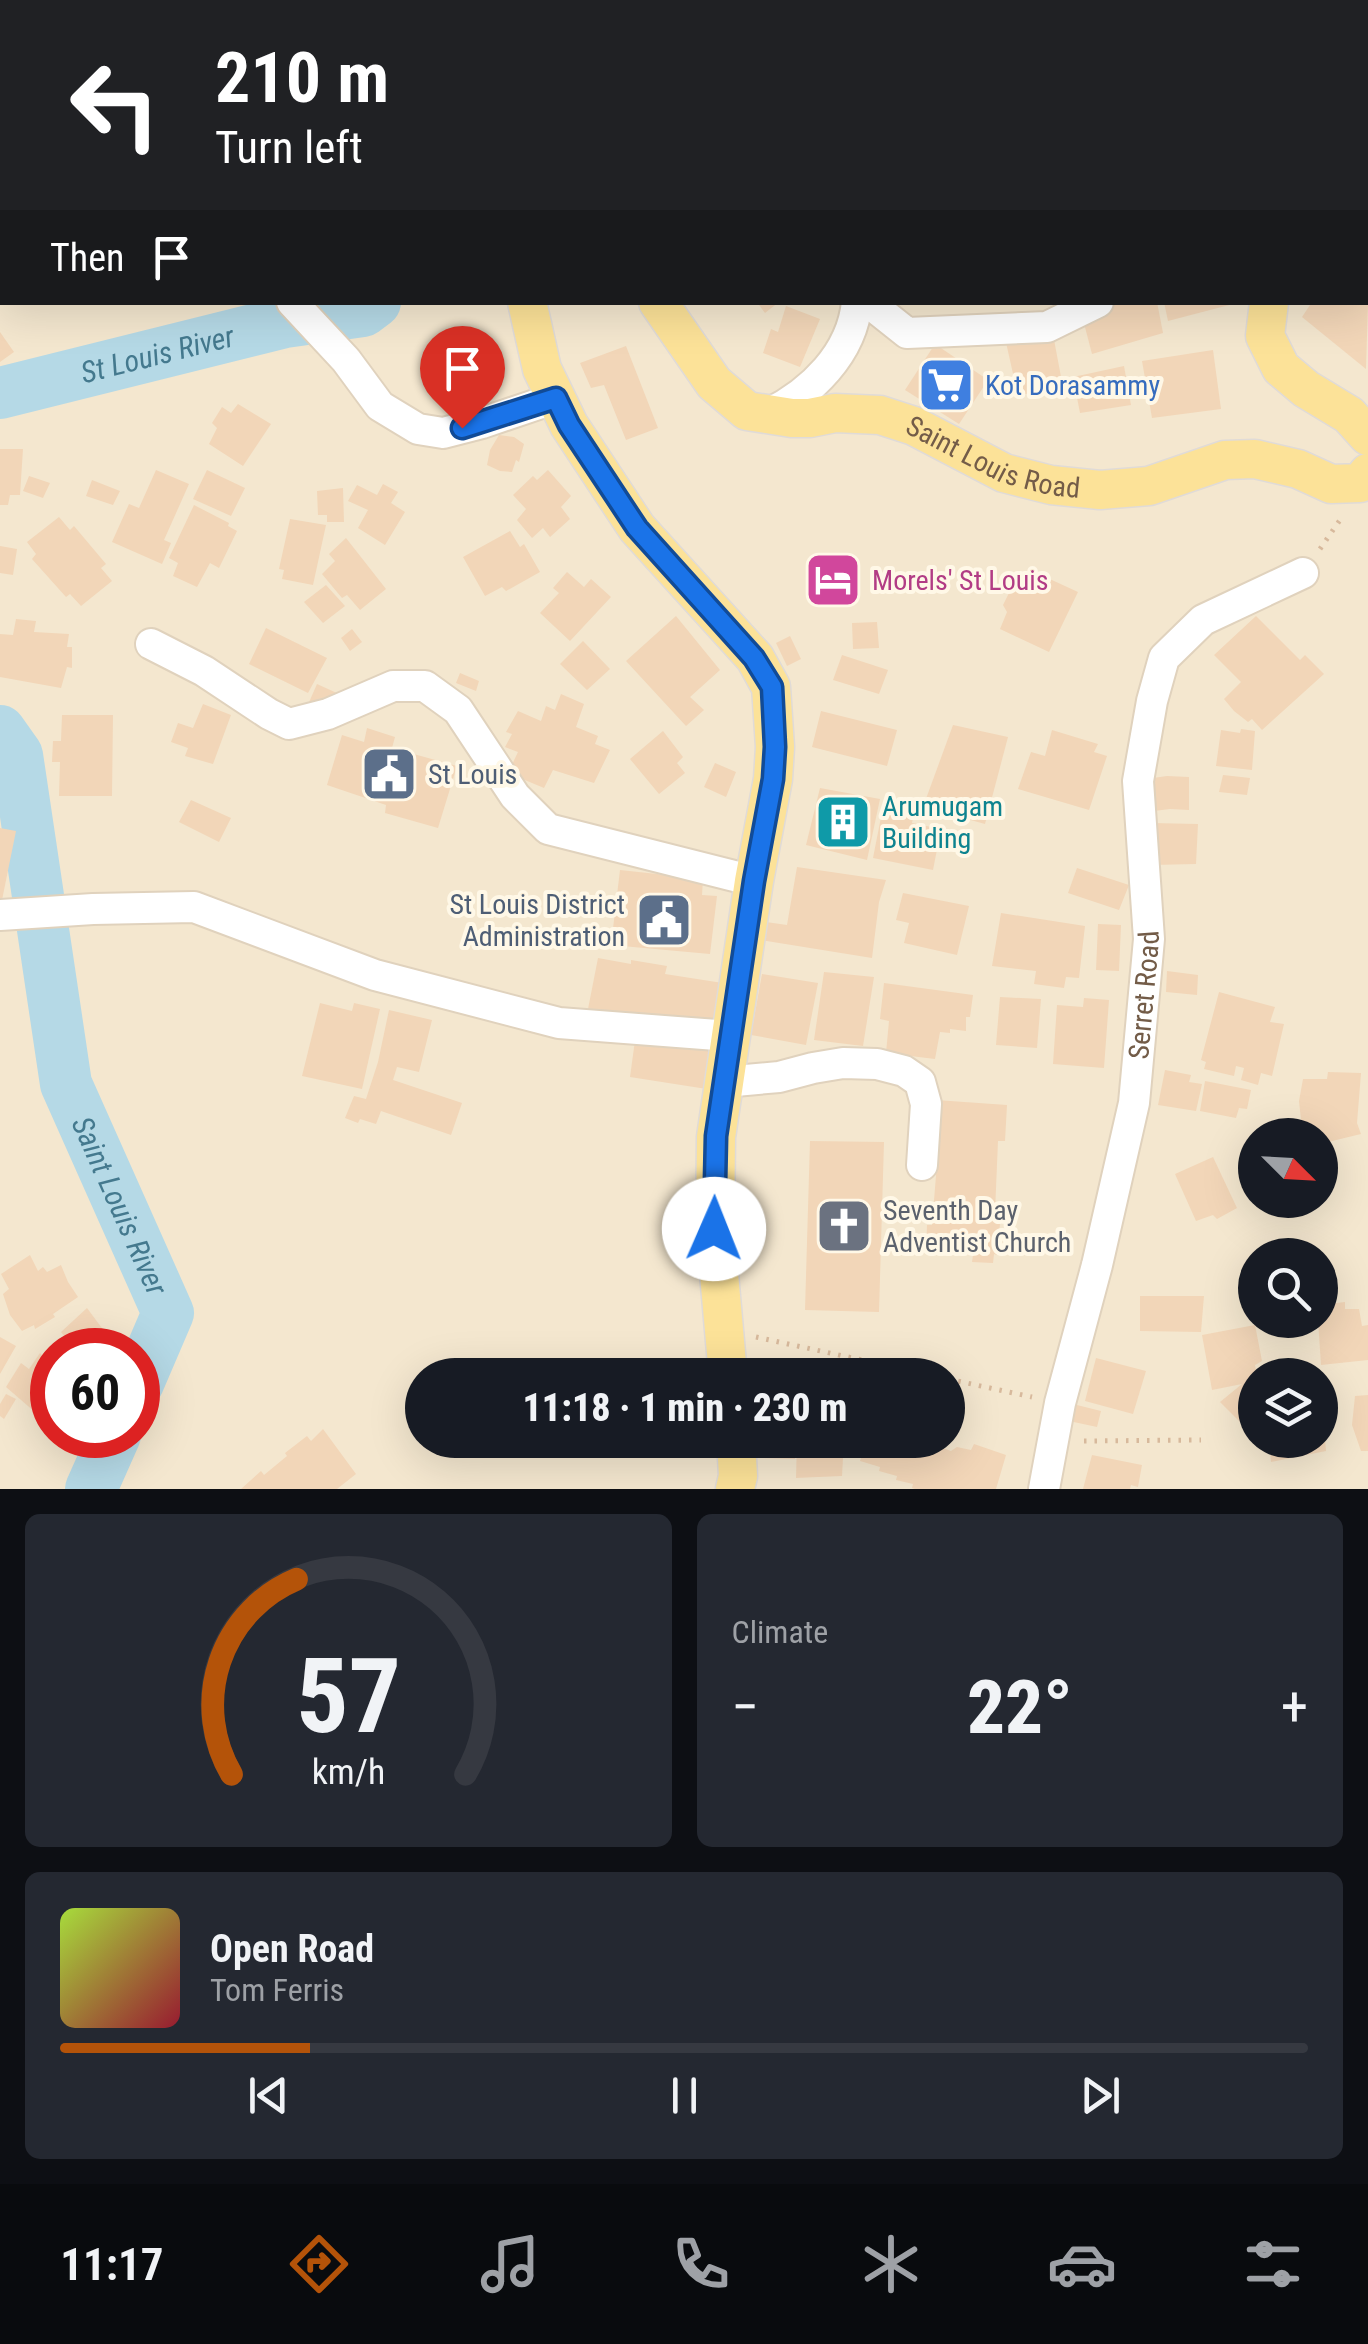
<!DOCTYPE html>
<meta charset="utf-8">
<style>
:root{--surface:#171b24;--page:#242831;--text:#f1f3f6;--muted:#9ea1a6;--line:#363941;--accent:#b45309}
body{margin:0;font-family:"Roboto Condensed",sans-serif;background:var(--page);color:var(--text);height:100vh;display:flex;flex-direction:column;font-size:38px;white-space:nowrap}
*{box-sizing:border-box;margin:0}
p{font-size:32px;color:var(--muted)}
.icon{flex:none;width:55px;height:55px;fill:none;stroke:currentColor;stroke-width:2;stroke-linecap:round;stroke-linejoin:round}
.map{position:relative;height:1489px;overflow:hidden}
.sheet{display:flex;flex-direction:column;gap:25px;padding:25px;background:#0d0f14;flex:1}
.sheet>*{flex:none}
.top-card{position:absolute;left:0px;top:0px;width:1370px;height:305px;box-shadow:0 10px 40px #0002;background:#202124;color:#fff;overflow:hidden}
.needle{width:65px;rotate:114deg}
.tools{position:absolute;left:1238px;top:1118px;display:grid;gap:20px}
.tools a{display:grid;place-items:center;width:100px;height:100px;border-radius:50%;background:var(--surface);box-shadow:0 10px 40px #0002;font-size:50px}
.speed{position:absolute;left:30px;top:1328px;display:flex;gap:20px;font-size:50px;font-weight:700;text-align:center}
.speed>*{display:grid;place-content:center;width:130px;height:130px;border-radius:50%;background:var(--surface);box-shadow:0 10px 40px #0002;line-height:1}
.speed .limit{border:15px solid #d22;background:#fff;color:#111}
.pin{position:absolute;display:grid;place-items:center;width:85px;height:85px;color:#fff;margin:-102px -42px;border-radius:50% 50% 50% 0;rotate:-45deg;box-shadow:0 0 10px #0007}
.pin .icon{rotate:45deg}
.me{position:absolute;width:110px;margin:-55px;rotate:1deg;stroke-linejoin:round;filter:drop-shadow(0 0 8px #0008)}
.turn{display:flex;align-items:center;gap:35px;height:210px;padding:0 50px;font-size:45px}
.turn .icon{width:130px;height:130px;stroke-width:2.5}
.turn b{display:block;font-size:70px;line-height:85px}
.then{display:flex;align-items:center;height:95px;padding:0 50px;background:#0003;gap:20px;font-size:38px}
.big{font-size:75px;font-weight:800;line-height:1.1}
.sheet .widget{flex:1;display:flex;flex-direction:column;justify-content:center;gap:15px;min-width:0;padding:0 35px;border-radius:15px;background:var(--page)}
.sheet .dial{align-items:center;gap:0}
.dial svg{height:260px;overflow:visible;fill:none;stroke:var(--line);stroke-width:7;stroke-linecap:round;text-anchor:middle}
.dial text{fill:var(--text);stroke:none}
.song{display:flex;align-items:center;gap:30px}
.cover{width:120px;height:120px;border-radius:15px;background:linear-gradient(135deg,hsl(80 70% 55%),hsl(350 70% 35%))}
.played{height:10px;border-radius:5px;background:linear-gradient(90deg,var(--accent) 20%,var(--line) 20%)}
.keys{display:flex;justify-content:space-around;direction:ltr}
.heat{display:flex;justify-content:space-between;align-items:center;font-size:55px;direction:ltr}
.sheet .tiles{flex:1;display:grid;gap:25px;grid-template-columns:1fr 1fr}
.widget:last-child{grid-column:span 2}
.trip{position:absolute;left:405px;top:1358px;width:560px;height:100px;border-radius:50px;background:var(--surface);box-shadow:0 10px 40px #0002;font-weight:800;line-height:100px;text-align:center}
.menu{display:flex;height:160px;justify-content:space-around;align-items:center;background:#090b0e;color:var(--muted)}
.menu .icon{width:70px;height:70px}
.menu .active{color:var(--accent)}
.menu b{font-size:45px;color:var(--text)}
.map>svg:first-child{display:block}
</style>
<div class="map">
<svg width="1368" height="1489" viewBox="0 0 1368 1489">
<rect width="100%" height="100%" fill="#fcf5e1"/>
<path fill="#f4e7cf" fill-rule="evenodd" d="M0,0H1368V1489H0ZM2,2H1368V302H2ZM1255,1135H1320V1200H1255ZM1255,1255H1320V1320H1255ZM52,1350H138V1435H52ZM422,1375H948V1440H422ZM1255,1375H1320V1440H1255Z"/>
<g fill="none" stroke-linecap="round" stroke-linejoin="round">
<g stroke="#b5d9e6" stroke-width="52">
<path d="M496,2L498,0"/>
<path id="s1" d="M0,393L285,322L363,311L375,302"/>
<path id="s2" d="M0,731L17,755L66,1084L168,1313L138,1383"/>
<path d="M91,1489L115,1435"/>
</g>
</g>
<g fill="#f2d6b8">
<path d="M757,302H779L765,313Z"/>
<path d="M1099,302H1157L1163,333L1092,354L1080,308Z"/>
<path d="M1164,302H1233V304L1168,321Z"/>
<path d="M1312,302H1368L1366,369L1302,317Z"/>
<path d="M786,306L820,319L800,367L763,353L771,329L778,332Z"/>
<path d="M1052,329L1062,382L1050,385V388L1018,396L1005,338Z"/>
<path d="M0,332L14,352L0,362Z"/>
<path d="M935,344L988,380L959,424L905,390Z"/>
<path d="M626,346L658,428L626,440L604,385L591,388L580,363Z"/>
<path d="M1213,350L1221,409L1152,418L1142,361Z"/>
<path d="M1124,366L1131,405L1080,413L1073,377Z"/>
<path d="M238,404L271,424L243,466L209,444L217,428L212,423L222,407L231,413Z"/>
<path d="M499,435L514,437L524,444L519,462L516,460L512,472L500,471L487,465L490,450Z"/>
<path d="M0,449H23L20,495H10L8,505H0Z"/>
<path d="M156,470L189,484L164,540L171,543L162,564L112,542L129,504L139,508Z"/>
<path d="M207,470L245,488L231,516L193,499Z"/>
<path d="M548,470L571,496L561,507L570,519L550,537L543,528L532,538L517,520L526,509L513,495L533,476L537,480Z"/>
<path d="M29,476L50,483L43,498L23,491Z"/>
<path d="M92,480L120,491L113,505L86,496Z"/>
<path d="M383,484L398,492L391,503L405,512L385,545L358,528L368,510L348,501L357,485L377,495Z"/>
<path d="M343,488L344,522H327V515H318L317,491Z"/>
<path d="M194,505L229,523L228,526L237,531L219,568L210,563L197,587L173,576L178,563L169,558Z"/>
<path d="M59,517L70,530L74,526L106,564L101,568L112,581L81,606L70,594L66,597L32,559L36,554L27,542Z"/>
<path d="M290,519L326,525L313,585L282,579L284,570L279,569Z"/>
<path d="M510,531L520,547L524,544L540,572L506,591L502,587L485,596L463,557Z"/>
<path d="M346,538L386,589L360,610L347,595L342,598L322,574L335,561L329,554Z"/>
<path d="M0,546L17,549L13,575L0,573Z"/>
<path d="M1028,569L1078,592L1049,652L1000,629L1007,612L1003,605L1012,587L1021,584Z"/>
<path d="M567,572L584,587L591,579L611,597L570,641L540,613L559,593L553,588Z"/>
<path d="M326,585L345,606L323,623L304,602Z"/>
<path d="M676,616L720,670L690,697L704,710L686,726L626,661Z"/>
<path d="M1256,616L1300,660L1305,655L1324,674L1262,730L1252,719L1248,722L1234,711L1224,699L1241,682L1214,655Z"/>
<path d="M16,619L36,621L34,632L69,634L67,647H72V668L67,667L61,688L0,677V634L13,635Z"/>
<path d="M877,622L879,648L853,649L852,623Z"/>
<path d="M266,628L327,658L308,693L249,664Z"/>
<path d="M352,629L362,642L350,651L341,638Z"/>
<path d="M790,636L801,659L787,666L776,643Z"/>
<path d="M583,641L610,669L587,690L560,664Z"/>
<path d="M842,655L888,670L879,694L833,680Z"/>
<path d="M460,673L479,681L476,691L456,683Z"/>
<path d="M317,684L339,694L303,716Z"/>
<path d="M561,694L584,704L576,727L598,736L595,744L610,750L594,783L553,770L544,788L508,773L518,752L505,747L512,734L506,732L518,711L541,721L546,706L555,710Z"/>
<path d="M203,704L231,715L213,764L185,756L188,748L171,742L178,723L193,728Z"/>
<path d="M821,711L897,730L887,766L812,747Z"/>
<path d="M62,715H113L112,796H59L60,762H52L53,741H61Z"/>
<path d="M953,725L1008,737L985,824L923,807Z"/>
<path d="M367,728L395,737L392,748L457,766L438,828L385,813L386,805L327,785L342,735L364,742Z"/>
<path d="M1241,729L1255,731L1252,770L1216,766L1221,730L1240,733Z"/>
<path d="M1052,730L1098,744L1094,752L1107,756L1089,810L1018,789L1031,752L1045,756Z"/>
<path d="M663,731L683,757L677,763L685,773L659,794L630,759Z"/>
<path d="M715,763L736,772L726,797L704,787Z"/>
<path d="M1223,775L1250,778L1247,795L1219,792Z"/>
<path d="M1167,776L1189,777V810L1170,809L1154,811L1153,778Z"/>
<path d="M820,788L880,799L867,860L806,845Z"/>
<path d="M191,800L231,818L219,842L179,822Z"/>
<path d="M882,812L913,818L912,823L941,829L933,870L873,858Z"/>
<path d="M1152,823L1198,824L1196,864L1152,865Z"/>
<path d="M0,828L16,831L2,900H0Z"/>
<path d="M797,867L886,880L879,902L872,958L761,940L766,922L787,925Z"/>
<path d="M1077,868L1129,885L1119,910L1068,893Z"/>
<path d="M620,870L703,879L702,895L717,896L710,954L611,945Z"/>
<path d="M903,893L969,906L957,955L904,943L909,923L896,920Z"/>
<path d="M1001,913L1085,926L1079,978L1066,977L1064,988L1034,984L1036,971L992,966Z"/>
<path d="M1098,924L1121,925L1119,971L1096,970Z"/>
<path d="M598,958L631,964V960L667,966L665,974L729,984L720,1030L588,1009Z"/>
<path d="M1167,971L1198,975L1197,995L1166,992Z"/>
<path d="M824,972L874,977L863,1046L814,1040Z"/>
<path d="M762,974L818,983L806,1045L751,1035Z"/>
<path d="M884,983L973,995L970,1017H966V1031L950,1029V1033L940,1032L935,1059L886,1053L889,1021L880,1019Z"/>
<path d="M1219,992L1275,1007L1270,1022L1284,1024L1272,1076L1261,1073L1258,1085L1241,1080L1244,1068L1236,1066L1234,1076L1204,1069L1206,1062L1201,1060Z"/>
<path d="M1000,997L1041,999L1037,1048L996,1045Z"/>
<path d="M1084,998L1109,1000L1104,1068L1053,1064L1057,1005L1083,1007Z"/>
<path d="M320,1003L352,1011L354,1003L380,1009L362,1089L302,1076Z"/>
<path d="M389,1010L432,1020L419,1072L397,1067L393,1080L462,1103L451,1135L381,1111L376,1124L360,1119L358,1123L345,1118L354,1096L366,1099L378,1062Z"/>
<path d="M636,1033L721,1045L713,1090L630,1077Z"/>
<path d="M1165,1070L1191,1075L1189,1082L1202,1084L1196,1111L1158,1105Z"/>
<path d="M1328,1072L1361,1073L1357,1123L1361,1134L1324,1143L1326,1136L1319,1135L1320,1129H1302L1299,1101L1303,1079H1327Z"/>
<path d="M1205,1081L1251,1090L1247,1109L1239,1108L1236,1118L1200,1111Z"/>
<path d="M936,1100L1007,1105L1005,1141H998L995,1212L1001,1213L997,1255L994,1254L993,1263L972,1262L973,1255L926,1251L927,1225H932L940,1126L933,1125Z"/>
<path d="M810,1141L884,1142L879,1312L805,1310Z"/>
<path d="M1213,1157L1237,1208L1217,1219L1213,1215L1196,1221L1175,1174Z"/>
<path d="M30,1255L38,1271L43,1267L47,1272L61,1265L68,1282L78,1297L53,1314L55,1317L35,1329L34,1325L22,1331L10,1315L3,1294L9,1289L1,1274Z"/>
<path d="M1140,1296H1204L1201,1332L1140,1331Z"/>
<path d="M1345,1302V1309H1359L1362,1326L1368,1325V1360L1321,1365L1318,1320H1320V1305Z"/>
<path d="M87,1308L110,1339L101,1350H75L61,1332Z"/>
<path d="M1255,1325L1262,1361L1255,1365L1257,1375H1255V1381L1249,1383L1255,1388V1427L1250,1432L1220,1402L1242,1384L1212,1390L1202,1335Z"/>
<path d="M0,1337L16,1346L0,1374Z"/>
<path d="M40,1353L52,1366V1407L43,1419L6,1387L21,1363L29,1369Z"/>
<path d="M1096,1358L1146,1371L1133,1414L1085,1401Z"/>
<path d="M6,1394L16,1399L4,1419L0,1416V1404Z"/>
<path d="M1368,1395V1451H1361L1352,1425L1355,1396Z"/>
<path d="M1073,1404L1101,1411L1097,1427L1069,1421Z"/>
<path d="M1320,1415H1323L1326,1451L1271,1462L1269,1440H1320Z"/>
<path d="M323,1429L356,1474L337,1489H241L261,1471L264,1475L287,1456L285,1453L307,1436L311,1441Z"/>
<path d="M764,1440H795V1459L763,1458Z"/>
<path d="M797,1440H844L842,1476L796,1478Z"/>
<path d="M867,1440H920L951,1451L957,1447L971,1450L974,1444L1006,1455L996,1489H915L912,1488L913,1484L896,1480L897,1476L879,1471L880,1467L860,1461Z"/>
<path d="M1092,1455L1142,1465L1138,1487L1131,1485L1130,1489H1083Z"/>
</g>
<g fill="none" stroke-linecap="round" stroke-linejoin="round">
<g stroke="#e0d2bd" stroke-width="34">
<g id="minor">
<path d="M141,0L142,2"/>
<path d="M757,2L759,0"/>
<path d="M292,302L346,360L380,406L418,429L443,433L482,423L556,398"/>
<path d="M868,302L907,333L1047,327L1098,302"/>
<path d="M768,414C811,393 852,354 857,302"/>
<path d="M151,644L204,671L269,714L289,724L328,714L393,686H425L458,710L515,796L548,829L754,881"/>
<path d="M0,915L93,909L194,907L375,975L559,1023L730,1036"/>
<path d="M724,1082L779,1077L813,1068L843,1063L877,1064L904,1071L920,1082L926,1104L922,1165"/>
<path id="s3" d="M1044,1489L1060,1403L1097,1265L1134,1103L1149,939L1138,781L1152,701L1164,658L1203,620L1303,573"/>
</g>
</g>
<g stroke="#e0dbd7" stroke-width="41">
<g id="major">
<path d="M527,302L542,369L569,425L637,528L755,658L771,687L775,747L773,779L754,881L716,1137L715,1229L728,1375"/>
<path id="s4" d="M658,302L714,383L747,411L792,418H810L835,413L880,415L914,426L1004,473L1051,485L1100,490L1149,486L1225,460L1255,459L1298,469L1331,484L1360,483L1368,473"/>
<path d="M1269,302L1265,336L1281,368L1306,389L1349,415L1368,436"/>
<path d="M735,1489L738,1476L736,1440"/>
</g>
</g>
<g stroke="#d7b99c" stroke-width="5" stroke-dasharray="2.5 8" stroke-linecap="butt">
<path d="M1320,549L1342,517"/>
<path d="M756,1337L931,1375"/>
<path d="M948,1379L1032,1397"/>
<path d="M1084,1441L1201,1440"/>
</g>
<use href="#minor" stroke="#fff" stroke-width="30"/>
<use href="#major" stroke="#fce298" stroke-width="38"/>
</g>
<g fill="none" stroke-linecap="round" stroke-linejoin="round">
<g stroke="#114b97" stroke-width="25">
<path id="route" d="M462,428L556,398L569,425L637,528L754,658L772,687L775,747L773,779L754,881L716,1136L714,1229"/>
</g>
<use href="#route" stroke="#1a73e8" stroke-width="18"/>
</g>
<defs>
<g id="supermarket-square" transform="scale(2.875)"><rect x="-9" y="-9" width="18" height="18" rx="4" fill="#3f7fe0" stroke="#fff8e7"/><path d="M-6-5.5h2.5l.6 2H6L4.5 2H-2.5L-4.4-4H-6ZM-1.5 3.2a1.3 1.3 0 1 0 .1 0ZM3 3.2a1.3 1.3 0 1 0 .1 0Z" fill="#fff"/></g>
<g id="hotel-square" transform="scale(2.875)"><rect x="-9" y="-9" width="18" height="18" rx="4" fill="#d1479c" stroke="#fff8e7"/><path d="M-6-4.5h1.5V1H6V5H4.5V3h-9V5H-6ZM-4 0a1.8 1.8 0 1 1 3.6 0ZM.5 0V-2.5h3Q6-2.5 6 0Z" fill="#fff"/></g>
<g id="civic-square" transform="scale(2.875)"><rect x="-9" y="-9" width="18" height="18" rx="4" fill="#5c6f8a" stroke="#fff8e7"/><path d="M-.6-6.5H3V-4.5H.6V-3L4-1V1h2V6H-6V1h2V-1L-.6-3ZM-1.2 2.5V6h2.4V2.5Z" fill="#fff"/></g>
<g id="building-square" transform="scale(2.875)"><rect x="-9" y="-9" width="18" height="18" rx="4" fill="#0f9aa8" stroke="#fff8e7"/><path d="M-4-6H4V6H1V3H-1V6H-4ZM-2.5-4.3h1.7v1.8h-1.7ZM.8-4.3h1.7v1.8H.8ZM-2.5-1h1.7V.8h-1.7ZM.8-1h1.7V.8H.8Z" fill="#fff"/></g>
<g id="church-square" transform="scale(2.875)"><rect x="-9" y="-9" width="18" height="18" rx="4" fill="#6b7280" stroke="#fff8e7"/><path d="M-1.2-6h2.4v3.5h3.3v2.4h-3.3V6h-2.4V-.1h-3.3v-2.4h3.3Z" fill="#fff"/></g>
</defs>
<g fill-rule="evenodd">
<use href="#supermarket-square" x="946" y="385"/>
<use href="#hotel-square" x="833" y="580"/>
<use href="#civic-square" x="389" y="774"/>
<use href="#building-square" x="843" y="822"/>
<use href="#civic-square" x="664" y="920"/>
<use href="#church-square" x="844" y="1226"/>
</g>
<g text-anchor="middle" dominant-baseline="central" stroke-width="8" stroke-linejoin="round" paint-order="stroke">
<g font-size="28" fill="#366cbe" stroke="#fff8e7" text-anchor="start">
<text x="985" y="385">Kot Dorasammy</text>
</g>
<g font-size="28" fill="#735c48" stroke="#fff8e7">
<text stroke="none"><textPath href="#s4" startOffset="398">Saint Louis Road</textPath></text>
<text stroke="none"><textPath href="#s3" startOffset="505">Serret Road</textPath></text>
</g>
<g font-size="28" fill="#b23c85" stroke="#fff8e7" text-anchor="start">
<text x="872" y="580">Morels' St Louis</text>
</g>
<g font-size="28" fill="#4e5e75" stroke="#fff8e7" text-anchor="start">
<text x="428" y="774">St Louis</text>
<text x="625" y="904" text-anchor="end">St Louis District<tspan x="625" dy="32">Administration</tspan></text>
</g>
<g font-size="28" fill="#0d838f" stroke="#fff8e7" text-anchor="start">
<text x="882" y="806">Arumugam<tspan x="882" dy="32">Building</tspan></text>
</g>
<g font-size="28" fill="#5b616d" stroke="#fff8e7" text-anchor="start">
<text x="883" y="1210">Seventh Day<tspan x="883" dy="32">Adventist Church</tspan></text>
</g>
<g font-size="30" font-style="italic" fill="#44798e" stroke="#fff8e7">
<text stroke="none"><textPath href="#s1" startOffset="162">St Louis River</textPath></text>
<text stroke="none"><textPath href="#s2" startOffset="495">Saint Louis River</textPath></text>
</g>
</g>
</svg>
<div class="tools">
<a><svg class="needle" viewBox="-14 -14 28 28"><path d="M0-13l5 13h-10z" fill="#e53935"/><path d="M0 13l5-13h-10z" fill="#9ea1a6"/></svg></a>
<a><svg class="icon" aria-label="search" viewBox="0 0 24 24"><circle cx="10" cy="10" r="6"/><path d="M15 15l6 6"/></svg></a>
<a><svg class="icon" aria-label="layers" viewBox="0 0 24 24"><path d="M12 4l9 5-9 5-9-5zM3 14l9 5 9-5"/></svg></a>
</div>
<div class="speed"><div class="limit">60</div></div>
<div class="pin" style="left:462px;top:428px;background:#d93025"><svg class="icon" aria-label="arrive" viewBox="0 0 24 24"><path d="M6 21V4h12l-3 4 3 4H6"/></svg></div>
<svg class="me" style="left:714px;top:1229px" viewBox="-20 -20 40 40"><circle r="19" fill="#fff"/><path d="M0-13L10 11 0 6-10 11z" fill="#1a73e8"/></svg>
<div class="trip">11:18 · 1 min · 230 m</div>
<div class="top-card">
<div class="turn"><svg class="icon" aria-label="left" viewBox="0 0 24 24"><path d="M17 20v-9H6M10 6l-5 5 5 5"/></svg><div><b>210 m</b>Turn left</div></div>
<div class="then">Then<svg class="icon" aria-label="arrive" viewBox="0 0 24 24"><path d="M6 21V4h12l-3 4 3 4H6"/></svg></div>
</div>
</div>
<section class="sheet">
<div class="tiles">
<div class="widget dial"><svg viewBox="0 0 100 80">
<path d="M14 69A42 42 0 1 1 86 69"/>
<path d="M14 69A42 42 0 0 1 34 9" stroke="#b45309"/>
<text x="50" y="56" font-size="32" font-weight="700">57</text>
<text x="50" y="72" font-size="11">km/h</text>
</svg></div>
<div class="widget"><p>Climate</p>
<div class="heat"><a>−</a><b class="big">22°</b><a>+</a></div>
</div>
<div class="widget">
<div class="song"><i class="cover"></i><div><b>Open Road</b><p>Tom Ferris</p></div></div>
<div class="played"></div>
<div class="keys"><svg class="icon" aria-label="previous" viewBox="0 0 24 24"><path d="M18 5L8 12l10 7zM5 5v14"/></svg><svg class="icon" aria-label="pause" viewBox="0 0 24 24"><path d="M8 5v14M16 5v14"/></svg><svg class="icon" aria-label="next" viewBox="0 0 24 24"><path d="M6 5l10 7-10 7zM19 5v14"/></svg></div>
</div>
</div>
</section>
<nav class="menu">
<b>11:17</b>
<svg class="icon active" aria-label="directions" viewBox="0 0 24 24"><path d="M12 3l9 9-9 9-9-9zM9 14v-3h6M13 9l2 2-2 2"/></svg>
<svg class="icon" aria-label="music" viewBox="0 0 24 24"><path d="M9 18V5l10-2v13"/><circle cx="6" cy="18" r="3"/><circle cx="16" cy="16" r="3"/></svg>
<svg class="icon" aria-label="phone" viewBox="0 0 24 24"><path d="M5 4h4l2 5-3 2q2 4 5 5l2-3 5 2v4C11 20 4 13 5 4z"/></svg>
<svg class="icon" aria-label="climate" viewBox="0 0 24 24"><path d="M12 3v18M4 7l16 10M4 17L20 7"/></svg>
<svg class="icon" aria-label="car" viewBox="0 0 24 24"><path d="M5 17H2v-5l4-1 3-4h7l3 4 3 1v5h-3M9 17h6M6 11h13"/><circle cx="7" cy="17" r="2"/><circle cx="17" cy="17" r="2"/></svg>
<svg class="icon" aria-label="filters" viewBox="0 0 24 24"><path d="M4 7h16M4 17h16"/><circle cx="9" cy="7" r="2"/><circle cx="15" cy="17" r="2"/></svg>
</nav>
